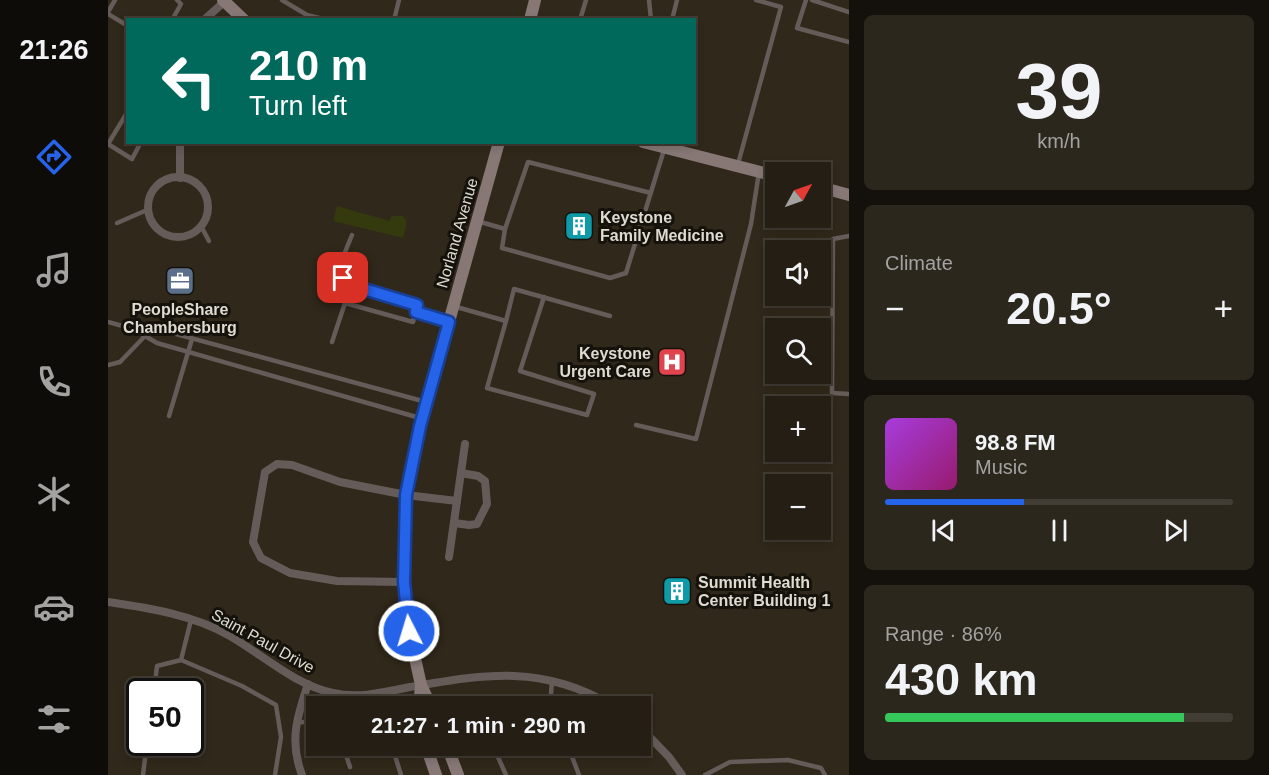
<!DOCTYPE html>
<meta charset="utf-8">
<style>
:root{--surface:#241e14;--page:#2c271d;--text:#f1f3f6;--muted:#a3a2a0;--line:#413c34;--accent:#2563eb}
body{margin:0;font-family:Helvetica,sans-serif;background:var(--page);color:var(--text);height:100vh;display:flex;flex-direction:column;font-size:22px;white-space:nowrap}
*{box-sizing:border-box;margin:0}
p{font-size:20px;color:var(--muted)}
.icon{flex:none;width:33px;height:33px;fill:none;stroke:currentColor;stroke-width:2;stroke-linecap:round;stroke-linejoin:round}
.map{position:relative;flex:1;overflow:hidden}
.drawer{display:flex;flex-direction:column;gap:15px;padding:15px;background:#14100b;width:420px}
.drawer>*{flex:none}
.guide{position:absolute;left:18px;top:18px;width:570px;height:126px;border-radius:0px;box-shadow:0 3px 9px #0003,0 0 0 2px var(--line);background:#00695c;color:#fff;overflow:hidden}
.needle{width:39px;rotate:50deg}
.tools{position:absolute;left:657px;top:162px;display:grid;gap:12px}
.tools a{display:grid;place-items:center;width:66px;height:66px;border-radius:0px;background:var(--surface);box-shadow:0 3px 9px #0003,0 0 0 2px var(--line);font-size:30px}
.speed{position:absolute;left:18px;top:678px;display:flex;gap:12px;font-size:30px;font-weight:700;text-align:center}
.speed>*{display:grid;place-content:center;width:78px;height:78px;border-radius:50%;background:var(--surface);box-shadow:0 3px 9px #0003,0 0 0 2px var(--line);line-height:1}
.speed .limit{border:3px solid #111;border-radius:9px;background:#fff;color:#111}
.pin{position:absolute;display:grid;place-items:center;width:51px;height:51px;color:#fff;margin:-26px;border-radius:12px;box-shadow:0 3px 9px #0006}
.me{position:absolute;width:66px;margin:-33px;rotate:355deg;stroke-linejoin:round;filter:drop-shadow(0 0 4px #0008)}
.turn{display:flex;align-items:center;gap:21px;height:126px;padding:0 24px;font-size:27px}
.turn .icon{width:78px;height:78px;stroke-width:2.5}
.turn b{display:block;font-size:42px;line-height:51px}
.big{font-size:45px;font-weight:800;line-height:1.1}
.drawer .widget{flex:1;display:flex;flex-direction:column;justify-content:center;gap:9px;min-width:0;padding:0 21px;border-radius:9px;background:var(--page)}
.drawer .dial{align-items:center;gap:0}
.dial b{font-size:78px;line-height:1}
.song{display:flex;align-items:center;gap:18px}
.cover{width:72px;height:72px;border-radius:9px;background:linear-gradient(135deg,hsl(280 70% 55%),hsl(320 70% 35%))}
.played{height:6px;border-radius:3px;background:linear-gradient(90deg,var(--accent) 40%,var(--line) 40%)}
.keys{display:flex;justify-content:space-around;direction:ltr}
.heat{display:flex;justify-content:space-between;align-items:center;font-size:33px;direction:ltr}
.charge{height:9px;border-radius:4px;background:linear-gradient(90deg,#34c759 86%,var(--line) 0)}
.trip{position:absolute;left:198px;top:696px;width:345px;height:60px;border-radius:0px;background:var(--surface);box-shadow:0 3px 9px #0003,0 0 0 2px var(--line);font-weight:800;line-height:60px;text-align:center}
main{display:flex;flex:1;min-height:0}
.tab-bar{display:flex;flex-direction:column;width:108px;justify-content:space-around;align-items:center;background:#0e0c08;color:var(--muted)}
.tab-bar .icon{width:42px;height:42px}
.tab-bar .active{color:var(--accent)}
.tab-bar b{font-size:27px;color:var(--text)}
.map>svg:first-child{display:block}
</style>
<main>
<nav class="tab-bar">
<b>21:26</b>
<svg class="icon active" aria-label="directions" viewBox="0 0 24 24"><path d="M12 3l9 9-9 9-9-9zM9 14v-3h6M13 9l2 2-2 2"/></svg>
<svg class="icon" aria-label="music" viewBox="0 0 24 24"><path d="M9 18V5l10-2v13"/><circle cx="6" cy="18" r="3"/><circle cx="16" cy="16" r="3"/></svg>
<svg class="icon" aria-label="phone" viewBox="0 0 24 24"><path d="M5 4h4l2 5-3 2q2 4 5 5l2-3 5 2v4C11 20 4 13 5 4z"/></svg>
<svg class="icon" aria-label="climate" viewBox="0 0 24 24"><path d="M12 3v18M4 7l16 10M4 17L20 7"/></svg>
<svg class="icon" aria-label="car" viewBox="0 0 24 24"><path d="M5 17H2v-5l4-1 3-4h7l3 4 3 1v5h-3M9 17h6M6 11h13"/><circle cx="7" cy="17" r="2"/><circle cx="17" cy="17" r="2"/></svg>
<svg class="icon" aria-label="filters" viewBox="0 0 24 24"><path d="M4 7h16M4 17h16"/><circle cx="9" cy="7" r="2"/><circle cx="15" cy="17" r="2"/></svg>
</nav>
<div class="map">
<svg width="741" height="775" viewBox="0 0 741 775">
<rect width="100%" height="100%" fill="#30281a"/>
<path fill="#34390e" d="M229,206L282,221L283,216H295L299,222L295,238L225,221Z"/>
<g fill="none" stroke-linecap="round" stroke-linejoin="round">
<g stroke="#655c5a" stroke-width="4.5">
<path d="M174,0L199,15L219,20"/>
<path d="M541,0L543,20"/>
<path d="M698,0L689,28L741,42"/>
<path d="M704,0L741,12"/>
<path d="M0,12L7,0"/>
<path d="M0,14L20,26"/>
<path d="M64,20L73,4L69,0"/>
<path d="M286,20L291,0"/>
<path d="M472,20L478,0"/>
<path d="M564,20L569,0"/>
<path d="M20,111L0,144L24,159L33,142"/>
<path d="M630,164L673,7L648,0"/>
<path d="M543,193L420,162L397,229L394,248L502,278L518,273L556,150"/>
<path d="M369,221L397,229"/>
<path d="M9,223L39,210"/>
<path d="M93,226L101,241"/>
<path d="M741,236L725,239L724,393L741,394"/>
<path d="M345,306L398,321L379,388L479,415L486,394L412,371L436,297"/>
<path d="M308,311L339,322"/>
<path d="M398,321L406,289L502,316"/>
<path d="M0,322L25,329L49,343L312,418"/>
<path d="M25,329L46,328L318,402"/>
<path d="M224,342L237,303L305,322L309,305C293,300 236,288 233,271C232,261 240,245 244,235"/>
<path d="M0,365L12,362L37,336"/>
<path d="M61,416L84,339"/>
<path d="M528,425L588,439L643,224L651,172"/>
<path d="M73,660L134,686L168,705L173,737L167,775"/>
<path d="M46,692L49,666L73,660L83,620"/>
<path d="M442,706L444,681"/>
<path d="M189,723L208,720"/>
<path d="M235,746L242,767"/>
<path d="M284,746L293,775"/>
<path d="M385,746L398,775"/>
<path d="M460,746L471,775"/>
<path d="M35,775L39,742"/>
<path d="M597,775L622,762L680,760L713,768L717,775"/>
</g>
<g stroke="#655c5a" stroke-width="8">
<path d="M96,20L116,2"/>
<circle cx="70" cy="207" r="30"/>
<path d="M72,178V142"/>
<path d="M346,523L361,525L369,524L379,504L377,481L370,476L353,473"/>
<path d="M341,557L357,444"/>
<path d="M296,582L229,581L182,573L153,558L145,542L157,472L169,464L184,465L232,482L298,495L349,501"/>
<path d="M0,602C41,608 86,615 122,636C155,655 187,685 225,693C250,699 277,692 302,687C378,674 435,664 505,706"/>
<path d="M532,727L561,757L574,775"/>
<path d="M194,775C181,741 189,717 200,684"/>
</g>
<g stroke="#877876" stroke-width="12">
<path d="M115,0L136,20"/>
<path d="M422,20L427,0"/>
<path d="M535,142L668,176"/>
<path d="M712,187L741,195"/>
<path d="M311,706L313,686"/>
<path d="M323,706L313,685L301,631L296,580L298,495L312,426L391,142"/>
<path d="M318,746L328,775"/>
<path d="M339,746L350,775"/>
</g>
</g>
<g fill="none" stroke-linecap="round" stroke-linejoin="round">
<g stroke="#184099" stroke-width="15">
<path id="route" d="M235,278L246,286L309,305L308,312L341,322L312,426L298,495L296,582L301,631"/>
</g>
<use href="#route" stroke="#2563eb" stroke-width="10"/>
</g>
<defs>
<g id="building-square" transform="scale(1.5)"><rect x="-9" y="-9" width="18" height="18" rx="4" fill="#0f9aa8" stroke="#15120b"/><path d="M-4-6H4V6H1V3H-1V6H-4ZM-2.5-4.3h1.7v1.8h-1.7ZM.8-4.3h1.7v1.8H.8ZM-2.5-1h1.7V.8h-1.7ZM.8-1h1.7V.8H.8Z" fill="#fff"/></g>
<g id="office-square" transform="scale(1.5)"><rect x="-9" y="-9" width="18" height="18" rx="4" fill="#5c6f8a" stroke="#15120b"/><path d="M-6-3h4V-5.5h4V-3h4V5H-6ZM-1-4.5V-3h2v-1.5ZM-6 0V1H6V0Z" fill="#fff"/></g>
<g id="hospital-square" transform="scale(1.5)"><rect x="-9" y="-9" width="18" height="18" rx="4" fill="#e0444e" stroke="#15120b"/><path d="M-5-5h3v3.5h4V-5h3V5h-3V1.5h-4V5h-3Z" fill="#fff"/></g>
</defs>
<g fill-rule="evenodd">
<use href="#building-square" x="471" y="226"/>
<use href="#office-square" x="72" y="281"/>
<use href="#hospital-square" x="564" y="362"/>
<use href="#building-square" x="569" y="591"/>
</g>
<g text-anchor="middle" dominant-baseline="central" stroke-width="6" stroke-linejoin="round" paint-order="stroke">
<g font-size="16" font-weight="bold" fill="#dfdbd1" stroke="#15120b" text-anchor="start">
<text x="492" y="217">Keystone<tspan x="492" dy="18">Family Medicine</tspan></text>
<text x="72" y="309" text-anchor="middle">PeopleShare<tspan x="72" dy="18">Chambersburg</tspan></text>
<text x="543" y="353" text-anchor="end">Keystone<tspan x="543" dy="18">Urgent Care</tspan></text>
<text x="590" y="582">Summit Health<tspan x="590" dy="18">Center Building 1</tspan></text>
</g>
<g font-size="16" fill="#dfdbd1" stroke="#15120b">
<text transform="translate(349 233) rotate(-74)">Norland Avenue</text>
<text transform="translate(155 641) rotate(29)">Saint Paul Drive</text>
</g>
</g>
</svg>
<div class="tools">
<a><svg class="needle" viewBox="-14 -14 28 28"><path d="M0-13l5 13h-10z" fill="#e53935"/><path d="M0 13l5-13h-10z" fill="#a3a2a0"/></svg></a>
<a><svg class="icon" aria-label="sound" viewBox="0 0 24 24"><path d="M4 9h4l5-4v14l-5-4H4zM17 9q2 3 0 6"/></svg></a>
<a><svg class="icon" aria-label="search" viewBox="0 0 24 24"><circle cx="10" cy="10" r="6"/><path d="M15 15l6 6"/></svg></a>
<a>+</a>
<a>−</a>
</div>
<div class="speed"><div class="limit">50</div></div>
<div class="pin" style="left:235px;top:278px;background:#d93025"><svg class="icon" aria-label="arrive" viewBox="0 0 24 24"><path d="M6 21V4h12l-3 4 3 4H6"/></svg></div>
<svg class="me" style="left:301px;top:631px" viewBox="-20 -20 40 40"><circle r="17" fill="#2563eb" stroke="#fff" stroke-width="3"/><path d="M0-11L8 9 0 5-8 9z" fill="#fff"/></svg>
<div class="trip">21:27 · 1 min · 290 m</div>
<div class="guide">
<div class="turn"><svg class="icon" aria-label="left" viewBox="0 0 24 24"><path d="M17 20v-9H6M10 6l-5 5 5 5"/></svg><div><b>210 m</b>Turn left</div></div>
</div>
</div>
<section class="drawer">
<div class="widget dial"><b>39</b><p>km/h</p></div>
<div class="widget"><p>Climate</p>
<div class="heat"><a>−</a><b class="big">20.5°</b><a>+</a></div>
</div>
<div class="widget">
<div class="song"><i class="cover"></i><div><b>98.8 FM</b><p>Music</p></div></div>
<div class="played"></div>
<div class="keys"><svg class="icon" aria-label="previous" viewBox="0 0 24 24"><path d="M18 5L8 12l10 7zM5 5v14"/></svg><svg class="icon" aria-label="pause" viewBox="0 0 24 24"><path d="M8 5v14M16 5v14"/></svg><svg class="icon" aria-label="next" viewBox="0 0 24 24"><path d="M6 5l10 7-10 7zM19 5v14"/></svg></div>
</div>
<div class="widget"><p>Range · 86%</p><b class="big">430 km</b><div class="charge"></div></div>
</section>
</main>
